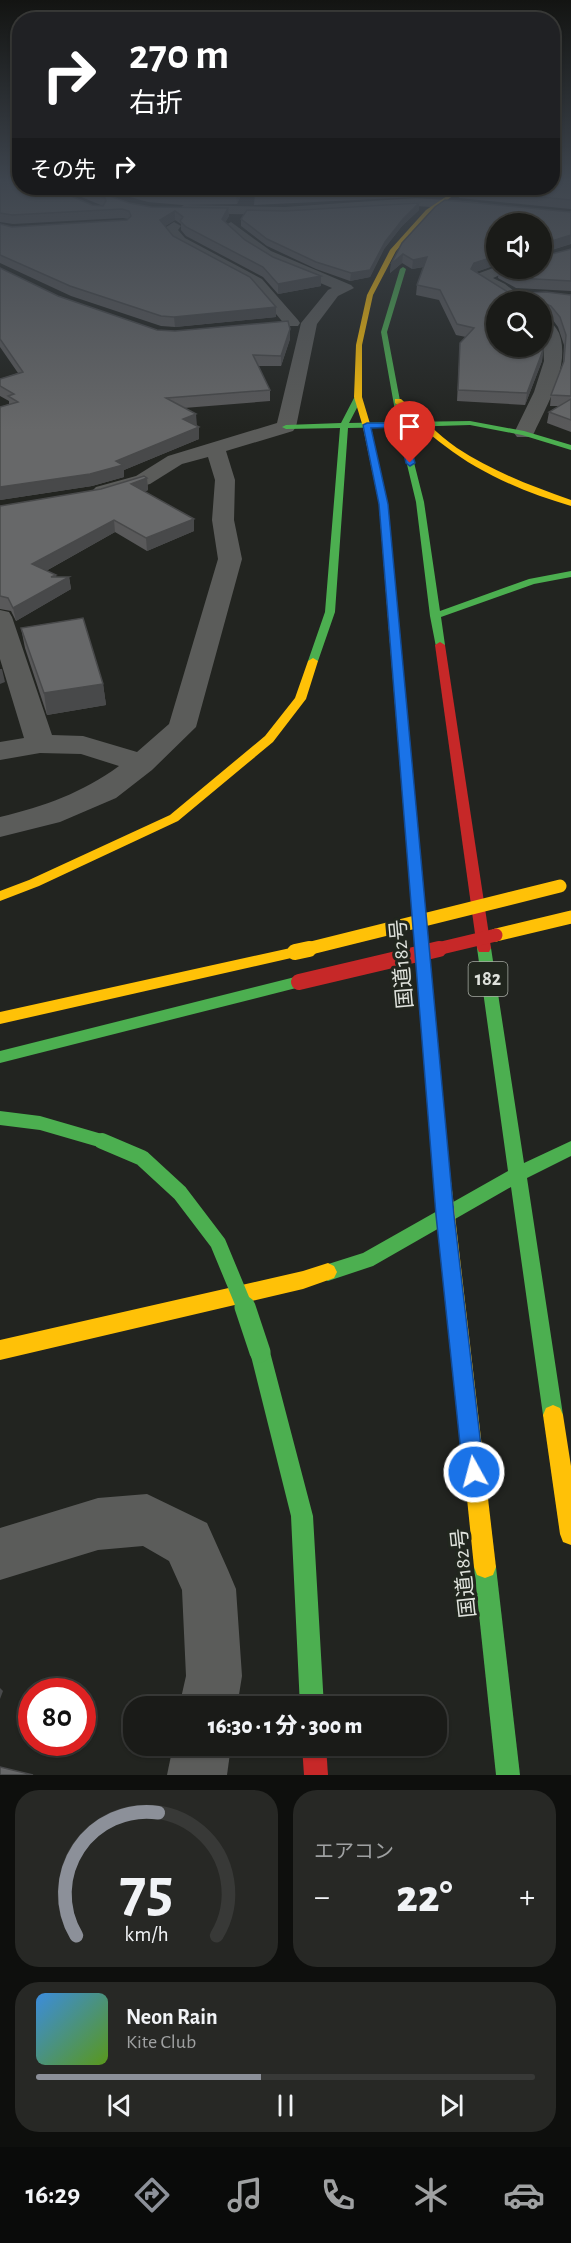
<!DOCTYPE html>
<html lang="ja">
<meta charset="utf-8">
<style>
:root{--surface:#1a1b18;--page:#272825;--text:#f1f3f6;--muted:#9fa1a2;--line:#383937;--accent:#8c9099}
body{margin:0;font-family:"Alegreya Sans","Noto Sans JP",sans-serif;background:var(--page);color:var(--text);height:100vh;display:flex;flex-direction:column;font-size:22px;white-space:nowrap}
*{box-sizing:border-box;margin:0}
p{font-size:20px;color:var(--muted)}
.icon{flex:none;width:33px;height:33px;fill:none;stroke:currentColor;stroke-width:2;stroke-linecap:round;stroke-linejoin:round}
.map{position:relative;height:1775px;overflow:hidden}
.panel{display:flex;flex-direction:column;gap:15px;padding:15px;background:#0e0f0d;flex:1}
.panel>*{flex:none}
.top-card{position:absolute;left:12px;top:12px;width:548px;height:183px;border-radius:24px;box-shadow:0 2px 4px #0004,0 0 0 2px var(--line);background:#202124;color:#fff;overflow:hidden}
.controls{position:absolute;left:486px;top:213px;display:grid;gap:12px}
.controls a{display:grid;place-items:center;width:66px;height:66px;border-radius:50%;background:var(--surface);box-shadow:0 2px 4px #0004,0 0 0 2px var(--line);font-size:30px}
.speed{position:absolute;left:18px;top:1678px;display:flex;gap:12px;font-size:30px;font-weight:700;text-align:center}
.speed>*{display:grid;place-content:center;width:78px;height:78px;border-radius:50%;background:var(--surface);box-shadow:0 2px 4px #0004,0 0 0 2px var(--line);line-height:1}
.speed .limit{border:9px solid #d22;background:#fff;color:#111}
.pin{position:absolute;display:grid;place-items:center;width:51px;height:51px;color:#fff;margin:-62px -26px;border-radius:50% 50% 50% 0;rotate:-45deg;box-shadow:0 0 6px #0007}
.pin .icon{rotate:45deg}
.me{position:absolute;width:66px;margin:-33px;rotate:353deg;stroke-linejoin:round;filter:drop-shadow(0 0 4px #0008)}
.turn{display:flex;align-items:center;gap:21px;height:126px;padding:0 18px;font-size:27px}
.turn .icon{width:78px;height:78px;stroke-width:2.5}
.turn b{display:block;font-size:42px;line-height:51px}
.then{display:flex;align-items:center;height:57px;padding:0 18px;background:#0003;gap:12px;font-size:22px}
.big{font-size:45px;font-weight:800;line-height:1.1}
.panel .widget{flex:1;display:flex;flex-direction:column;justify-content:center;gap:9px;min-width:0;padding:0 21px;border-radius:24px;background:var(--page)}
.panel .dial{align-items:center;gap:0}
.dial svg{height:156px;overflow:visible;fill:none;stroke:var(--line);stroke-width:7;stroke-linecap:round;text-anchor:middle}
.dial text{fill:var(--text);stroke:none}
.song{display:flex;align-items:center;gap:18px}
.cover{width:72px;height:72px;border-radius:9px;background:linear-gradient(135deg,hsl(210 70% 55%),hsl(90 70% 35%))}
.played{height:6px;border-radius:3px;background:linear-gradient(90deg,var(--accent) 45%,var(--line) 45%)}
.keys{display:flex;justify-content:space-around;direction:ltr}
.heat{display:flex;justify-content:space-between;align-items:center;font-size:33px;direction:ltr}
.panel .tiles{flex:1;display:grid;gap:15px;grid-template-columns:1fr 1fr}
.widget:last-child{grid-column:span 2}
.trip{position:absolute;left:123px;top:1696px;width:324px;height:60px;border-radius:24px;background:var(--surface);box-shadow:0 2px 4px #0004,0 0 0 2px var(--line);font-weight:800;line-height:60px;text-align:center}
.menu{display:flex;height:96px;justify-content:space-around;align-items:center;background:#0a0b0a;color:var(--muted)}
.menu .icon{width:42px;height:42px}
.menu .current{color:var(--accent)}
.menu b{font-size:27px;color:var(--text)}
.map>svg:first-child{display:block}
</style>
<div class="map">
<svg width="571" height="1775" viewBox="0 0 571 1775">
<rect width="100%" height="100%" fill="#222420"/>
<g fill="none" stroke-linecap="round" stroke-linejoin="round">
<g fill="#5b5c5a" fill-rule="evenodd">
<path d="M416,198L477,202L483,206L477,210L416,206L285,215L184,213L178,209L184,205L285,207Z"/>
<path d="M174,222L181,226L178,230L185,238L262,279L298,320L300,323L298,326H286L252,285L175,244L163,229Z"/>
<path d="M231,222L271,251L351,285L354,288L338,296L317,324L296,427L293,431L226,451L235,480L234,520L242,559L196,727L152,770L116,798L60,822L0,837V817C45,806 82,793 119,766L81,754L40,753L0,760V742L24,738L0,659V610L9,612L12,617L52,735L83,736L137,752L169,724L218,559L212,520L215,480L208,457L182,464L150,484L103,497L96,495L92,491L96,487L136,476L168,456L277,423L301,323L328,290L332,288C295,272 250,260 224,226Z"/>
<path d="M496,267L516,268L493,278L505,284L528,302H510L472,278L474,275Z"/>
<path d="M542,315L548,317C551,322 556,327 559,333C571,365 547,405 534,433L531,437H517L514,433L534,392L544,361Z"/>
<path d="M147,1494L207,1523L228,1570L236,1589L242,1676L237,1707H179L186,1676L182,1590L169,1561L143,1546L98,1550L0,1580V1528L98,1498Z"/>
<path d="M173,1746H231L227,1775H167Z"/>
</g>
<g fill="#4caf50" fill-rule="evenodd">
<path d="M403,267L406,269L387,332L404,422L470,421L524,431L571,445V450L522,435L470,425L405,427L424,502L440,611L529,579L571,571V577L534,584L441,617L445,645L440,648L436,647L430,616L416,502L398,427L348,428L335,612L318,661L313,664L308,661L325,612L340,428L286,429L282,427L286,425L341,423L354,398L358,396L362,398L349,423L397,422L381,332L400,269Z"/>
<path d="M395,641L400,644L447,1147L445,1152L439,1154L433,1152L431,1147L390,644Z"/>
<path d="M484,943L489,944L491,948L524,1163L571,1141V1156L527,1178L563,1415L560,1422L553,1425L546,1422L543,1415L511,1187L373,1266L328,1281L322,1278L319,1272L322,1266L363,1253L508,1171L477,948L479,944Z"/>
<path d="M299,976L304,978L306,982L304,986L0,1063V1051Z"/>
<path d="M0,1111L40,1116L102,1134L108,1136L110,1141L108,1146L102,1148L40,1130L0,1125Z"/>
<path d="M260,1342L267,1345L270,1352L313,1516L324,1707H300L291,1516L250,1352L253,1345Z"/>
<path d="M485,1556L493,1559L496,1567L520,1775H496L474,1567L477,1559Z"/>
</g>
<g fill="#ffc107" fill-rule="evenodd">
<path d="M459,188H464L430,212L396,251L373,295L362,345V397L371,427L387,504L400,644L395,647L390,644L379,504L363,427L354,397L356,345L367,295L390,250L426,210Z"/>
<path d="M395,399H401C419,415 437,434 457,448C492,471 531,486 571,500V506C527,493 481,474 445,446C427,433 412,417 395,403Z"/>
<path d="M313,658L318,661L306,699L273,742L178,821L39,886L0,901V891L29,880L170,815L265,736L295,698L308,661Z"/>
<path d="M295,947L300,948L302,952L300,956L0,1024V1012Z"/>
<path d="M439,1140L445,1142L447,1147L496,1567L493,1575L485,1578L477,1575L474,1567L431,1147L433,1142Z"/>
<path d="M328,1263L334,1266L337,1272L334,1278L303,1289L0,1360V1340L303,1271Z"/>
<path d="M553,1405L560,1408L563,1415L571,1466V1545L563,1542L560,1534L543,1415L546,1408Z"/>
</g>
<g fill="#c62828" fill-rule="evenodd">
<path d="M440,642L445,645L491,948L489,952H479L477,948L435,645Z"/>
<path d="M302,1746H326L328,1775H304Z"/>
</g>
<path stroke="#4caf50" stroke-width="16" d="M102,1141L142,1158L180,1193L218,1243L245,1308"/>
<path stroke="#4caf50" stroke-width="21" d="M245,1307L260,1352"/>
<g stroke="#ffc107" stroke-width="13">
<path d="M496,935L571,917"/>
<path d="M303,950L560,886"/>
</g>
<path stroke="#ffc107" stroke-width="16" d="M295,952L309,949"/>
<path stroke="#c62828" stroke-width="13" d="M433,950L496,935"/>
<path stroke="#c62828" stroke-width="16" d="M299,982L439,949"/>
</g>
<g fill="#59595a" fill-rule="evenodd">
<path d="M0,181L92,205L103,206L60,188H88L129,203L151,207L228,208L229,216L225,222L245,240L273,257L321,276V286L278,294L263,277L186,236L181,230V224L175,220L165,226L173,236L276,317L175,327L161,326L71,296L0,263V224L12,227L127,220L128,219L123,218L13,224L0,222Z"/>
<path d="M571,181V209L459,198L460,189Z"/>
<path d="M97,188H450L437,196L254,205L255,193L248,189L243,191L237,204L182,205L148,202Z"/>
<path d="M445,200L571,212V244L542,253V224H496V265L476,272L511,294L546,292L571,295V432L547,423L549,412L559,406H550L551,395L563,364L564,345L558,327L550,316L543,313L542,314L543,350L542,361L525,405L457,401L460,343L466,337L456,335L439,300L416,295L417,285L424,267L412,269L402,263L390,273L391,264L402,243L435,207ZM496,302H542V346H496Z"/>
<path d="M419,203V210L402,226L384,249L370,277L350,281L316,269L267,246L241,226V219L285,211Z"/>
<path d="M571,249V291L516,288L498,278L499,269Z"/>
<path d="M0,268L58,296L157,330L175,331L290,329V339L281,366H258L270,390V401L184,408L196,414V426L199,439L124,470V477L92,486L0,500V407L9,404V401L0,396V379L18,373L0,347Z"/>
<path d="M147,478L148,490L144,492L194,531L147,551L115,532L46,571L56,575V577H69L71,589L16,621L11,611L0,609V506L101,489Z"/>
<path d="M21,628L103,684L106,705L47,715L25,648Z"/>
</g>
<g fill="#48494a">
<path d="M240,188H248V189L243,191L237,204L236,195Z"/>
<path d="M437,188H450L437,196Z"/>
<path d="M419,203V210L402,226L384,249L370,277L350,281L351,273L403,219Z"/>
<path d="M228,208L229,216L222,228V219Z"/>
<path d="M175,211V220L161,229L160,220Z"/>
<path d="M571,235L570,244L542,253V244Z"/>
<path d="M403,254L402,263L390,273L391,264Z"/>
<path d="M496,256L495,265L473,273L471,269L474,263Z"/>
<path d="M427,257L426,266L412,269L413,260Z"/>
<path d="M321,276V286L278,294V284Z"/>
<path d="M544,303L543,313L542,314V305Z"/>
<path d="M276,307V317L175,327L174,317Z"/>
<path d="M290,329V339L281,366V356Z"/>
<path d="M543,350L542,361L525,405L527,393Z"/>
<path d="M196,414L197,426L184,430L183,419Z"/>
<path d="M199,427V439L124,470V477L92,486L0,500V487L116,461Z"/>
<path d="M147,478L148,490L132,496L131,484Z"/>
<path d="M194,519V531L147,551L146,538Z"/>
<path d="M114,520L115,532L35,577L32,564Z"/>
<path d="M56,575L57,583L69,577L71,589L16,621L13,608L51,577Z"/>
<path d="M0,669H2L5,682L0,684Z"/>
<path d="M103,684L106,705L47,715L44,693Z"/>
<path d="M0,1688L3,1691L0,1699Z"/>
</g>
<g fill="#676869" stroke="#48494a" stroke-width="1.5">
<path d="M0,181H20V188H52L92,205L103,206L106,201L105,198L79,188H88L129,203L151,207L228,208L222,219L245,240L273,257L321,276L278,284L263,267L186,227L180,221L183,217L175,211L160,220L173,236L250,277L276,307L174,317L161,316L70,286L0,255V224L12,227L127,220L131,216L129,211L122,209L12,215L0,213Z"/>
<path d="M552,181H571V200L460,189L462,188H552Z"/>
<path d="M126,188H240L236,195L181,196L148,193Z"/>
<path d="M257,188H438L254,196Z"/>
<path d="M445,200L571,212V235L542,244V245V224H496V256L474,263L471,269L511,294L546,292L571,295V396L551,395L564,361L566,335L560,317L551,306L544,303L542,305V302H496V346H542V310L543,350L527,393L458,390L460,343L474,328L457,324L440,290L417,285L427,257L413,260L403,254L391,264L402,243L435,207Z"/>
<path d="M419,203L403,219L385,242L370,270L351,273L316,262L267,239L241,219L247,210L285,211Z"/>
<path d="M571,249V281L517,278L499,269L542,268V254L544,256Z"/>
<path d="M0,268L58,296L157,330L175,331L288,321L290,329L281,356L253,355L270,390L166,398L196,414L183,419L199,427L116,461L123,465L90,474L0,487V407L18,402L8,396L14,394L0,386V379L23,372L0,339Z"/>
<path d="M571,399V420L549,412Z"/>
<path d="M144,476L147,478L131,484L194,519L146,538L114,520L32,564L56,575L51,577H69L13,608L8,598L0,596V506L101,489Z"/>
<path d="M83,618L103,684L44,693L21,628Z"/>
<path d="M0,1767L33,1775H0Z"/>
</g>
<linearGradient id="sky" x2="0" y2="1"><stop stop-color="#131412"/><stop offset="0.42" stop-color="#3e454e"/><stop offset="1" stop-color="#3e454e" stop-opacity="0"/></linearGradient>
<rect width="571" height="430" fill="url(#sky)"/>
<path fill="#1a73e8" stroke="#114b97" stroke-width="1.5" d="M404,423L415,463L410,466L406,463L398,427L371,428L388,504L454,1215L484,1472L481,1479L474,1482L466,1479L463,1472L436,1215L379,504L363,425L367,423Z"/>
<g text-anchor="middle" dominant-baseline="central" stroke-width="6" stroke-linejoin="round" paint-order="stroke">
<rect fill="#21261e" stroke="#a6aaa3" stroke-width="1.5" x="468.5" y="962" width="39" height="34" rx="4.5"/>
<g font-size="20" font-weight="bold" fill="#dfe2dc">
<text x="488" y="979">182</text>
</g>
<g font-size="21" fill="#dfe2dc" stroke="#21261e">
<text transform="translate(402 964) rotate(-95)">国道182号</text>
<text transform="translate(464 1573) rotate(-96)">国道182号</text>
</g>
</g>
</svg>
<div class="controls">
<a><svg class="icon" aria-label="sound" viewBox="0 0 24 24"><path d="M4 9h4l5-4v14l-5-4H4zM17 9q2 3 0 6"/></svg></a>
<a><svg class="icon" aria-label="search" viewBox="0 0 24 24"><circle cx="10" cy="10" r="6"/><path d="M15 15l6 6"/></svg></a>
</div>
<div class="speed"><div class="limit">80</div></div>
<div class="pin" style="left:410px;top:463px;background:#d93025"><svg class="icon" aria-label="arrive" viewBox="0 0 24 24"><path d="M6 21V4h12l-3 4 3 4H6"/></svg></div>
<svg class="me" style="left:474px;top:1472px" viewBox="-20 -20 40 40"><circle r="17" fill="#1a73e8" stroke="#fff" stroke-width="3"/><path d="M0-11L8 9 0 5-8 9z" fill="#fff"/></svg>
<div class="trip">16:30 · 1 分 · 300 m</div>
<div class="top-card">
<div class="turn"><svg class="icon" aria-label="right" viewBox="0 0 24 24"><path d="M7 20v-9h11M14 6l5 5-5 5"/></svg><div><b>270 m</b>右折</div></div>
<div class="then">その先<svg class="icon" aria-label="right" viewBox="0 0 24 24"><path d="M7 20v-9h11M14 6l5 5-5 5"/></svg></div>
</div>
</div>
<section class="panel">
<div class="tiles">
<div class="widget dial"><svg viewBox="0 0 100 80">
<path d="M14 69A42 42 0 1 1 86 69"/>
<path d="M14 69A42 42 0 0 1 56 6" stroke="#8c9099"/>
<text x="50" y="56" font-size="32" font-weight="700">75</text>
<text x="50" y="72" font-size="11">km/h</text>
</svg></div>
<div class="widget"><p>エアコン</p>
<div class="heat"><a>−</a><b class="big">22°</b><a>+</a></div>
</div>
<div class="widget">
<div class="song"><i class="cover"></i><div><b>Neon Rain</b><p>Kite Club</p></div></div>
<div class="played"></div>
<div class="keys"><svg class="icon" aria-label="previous" viewBox="0 0 24 24"><path d="M18 5L8 12l10 7zM5 5v14"/></svg><svg class="icon" aria-label="pause" viewBox="0 0 24 24"><path d="M8 5v14M16 5v14"/></svg><svg class="icon" aria-label="next" viewBox="0 0 24 24"><path d="M6 5l10 7-10 7zM19 5v14"/></svg></div>
</div>
</div>
</section>
<nav class="menu">
<b>16:29</b>
<svg class="icon current" aria-label="directions" viewBox="0 0 24 24"><path d="M12 3l9 9-9 9-9-9zM9 14v-3h6M13 9l2 2-2 2"/></svg>
<svg class="icon" aria-label="music" viewBox="0 0 24 24"><path d="M9 18V5l10-2v13"/><circle cx="6" cy="18" r="3"/><circle cx="16" cy="16" r="3"/></svg>
<svg class="icon" aria-label="phone" viewBox="0 0 24 24"><path d="M5 4h4l2 5-3 2q2 4 5 5l2-3 5 2v4C11 20 4 13 5 4z"/></svg>
<svg class="icon" aria-label="climate" viewBox="0 0 24 24"><path d="M12 3v18M4 7l16 10M4 17L20 7"/></svg>
<svg class="icon" aria-label="car" viewBox="0 0 24 24"><path d="M5 17H2v-5l4-1 3-4h7l3 4 3 1v5h-3M9 17h6M6 11h13"/><circle cx="7" cy="17" r="2"/><circle cx="17" cy="17" r="2"/></svg>
</nav>
